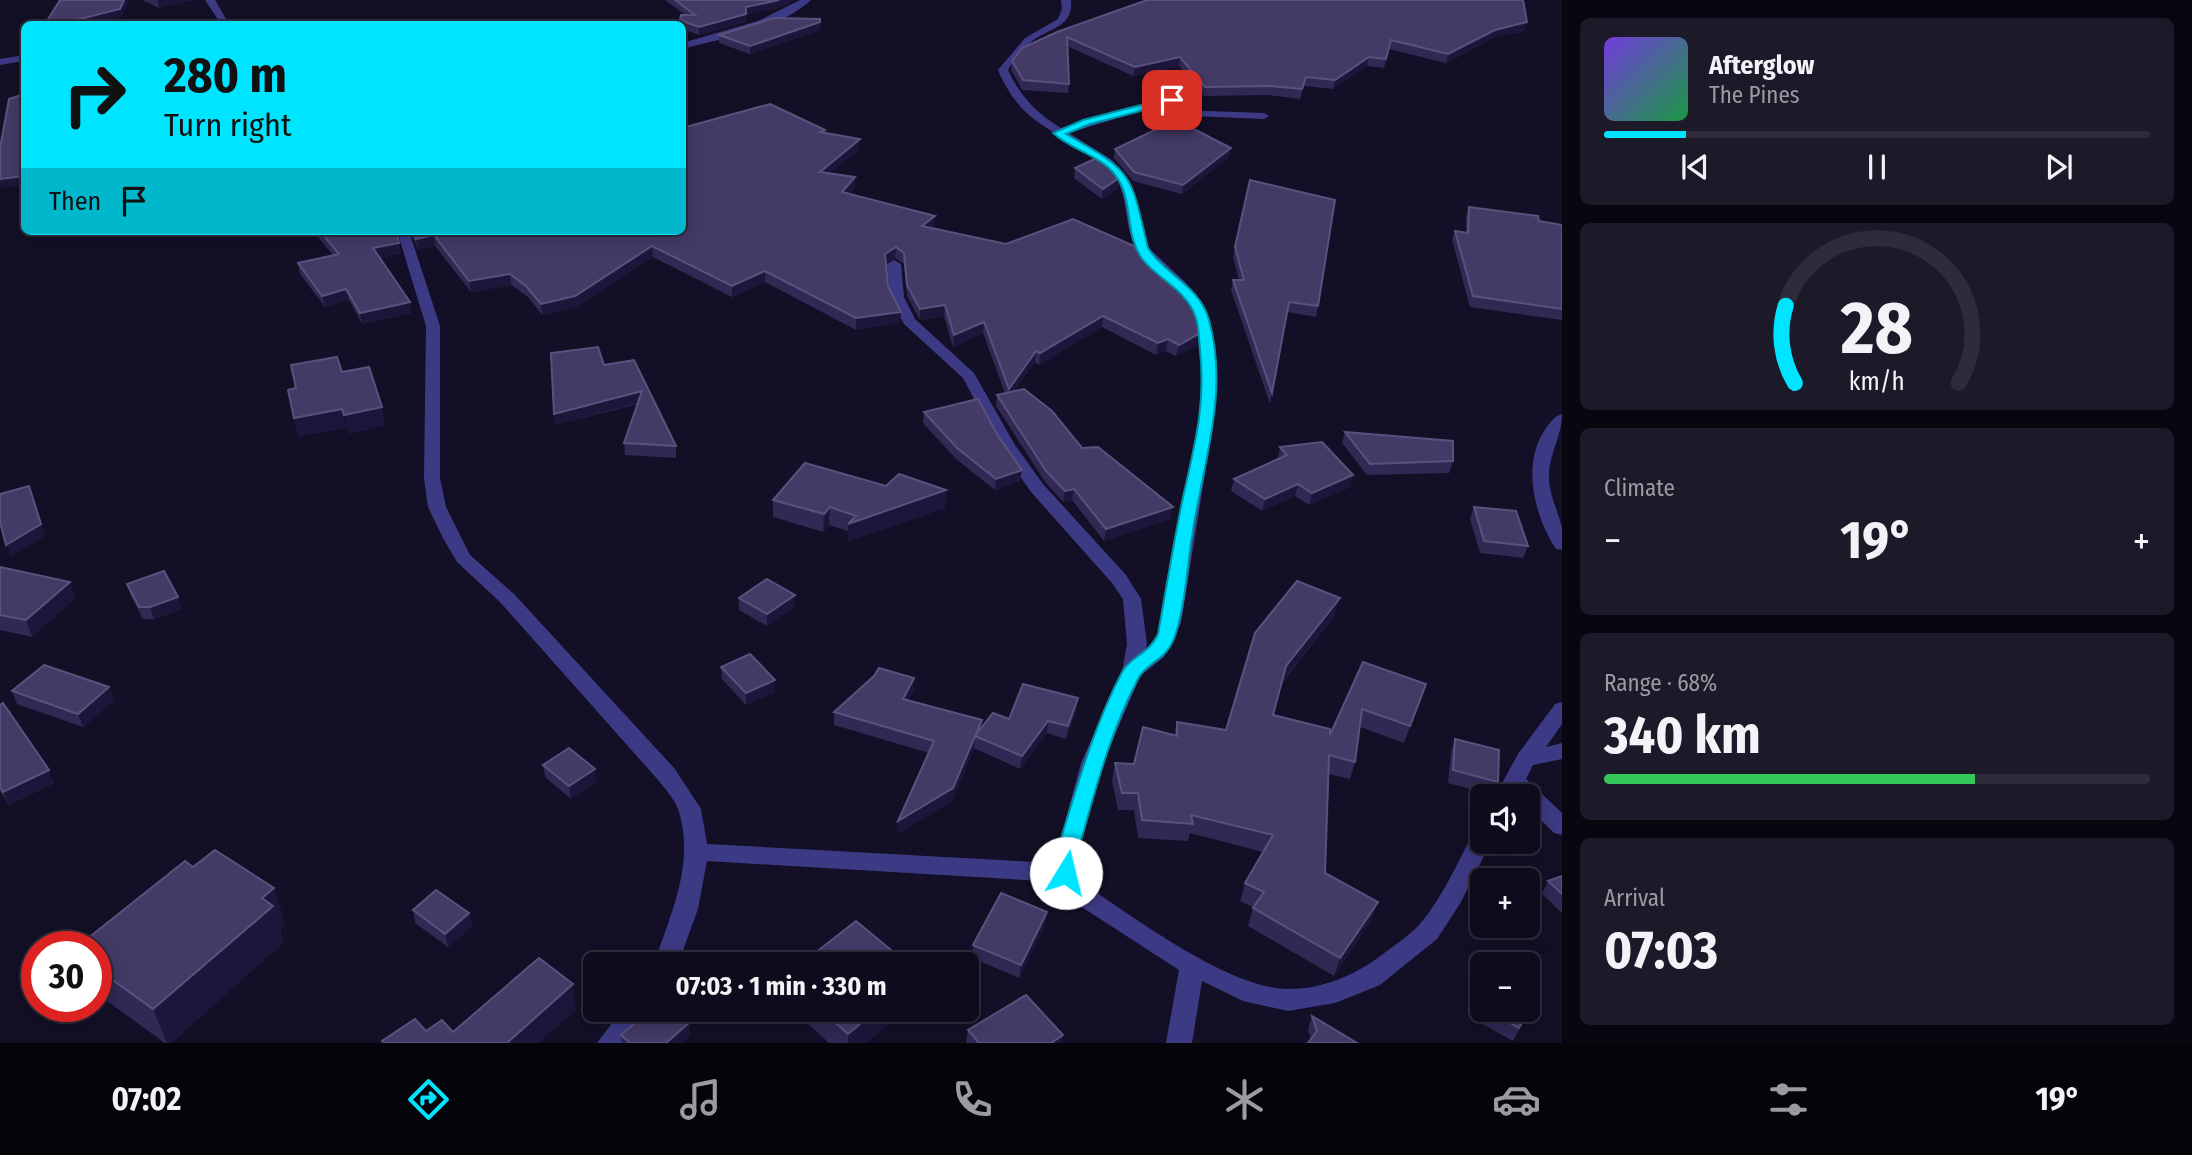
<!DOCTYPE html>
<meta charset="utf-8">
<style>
:root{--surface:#0e0b1c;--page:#1c1929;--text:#f1f3f6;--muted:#9b9ba3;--line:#2e2b3b;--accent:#00e5ff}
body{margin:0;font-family:"Fira Sans Condensed",sans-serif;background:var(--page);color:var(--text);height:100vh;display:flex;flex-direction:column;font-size:26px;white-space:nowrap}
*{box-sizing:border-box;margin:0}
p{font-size:23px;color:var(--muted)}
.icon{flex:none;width:38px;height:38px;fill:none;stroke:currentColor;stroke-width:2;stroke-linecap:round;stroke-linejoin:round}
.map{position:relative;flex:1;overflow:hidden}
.details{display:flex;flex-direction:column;gap:18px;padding:18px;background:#08060f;width:630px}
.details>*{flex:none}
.guide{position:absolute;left:21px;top:21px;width:665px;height:214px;border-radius:10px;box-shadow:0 4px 18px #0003,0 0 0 2px var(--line);background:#00e5ff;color:#111;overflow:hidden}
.tools{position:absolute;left:1470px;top:784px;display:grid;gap:14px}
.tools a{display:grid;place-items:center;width:70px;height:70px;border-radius:10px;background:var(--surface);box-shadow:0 4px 18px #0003,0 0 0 2px var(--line);font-size:35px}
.speed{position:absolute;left:21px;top:931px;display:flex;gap:14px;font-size:35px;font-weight:700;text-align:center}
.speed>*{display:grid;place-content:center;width:91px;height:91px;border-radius:50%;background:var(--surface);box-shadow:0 4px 18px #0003,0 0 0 2px var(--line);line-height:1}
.speed .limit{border:10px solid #d22;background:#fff;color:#111}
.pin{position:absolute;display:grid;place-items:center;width:60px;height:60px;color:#fff;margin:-30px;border-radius:14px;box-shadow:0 4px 10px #0006}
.me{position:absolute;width:77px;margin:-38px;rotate:9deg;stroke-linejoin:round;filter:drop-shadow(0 0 5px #0008)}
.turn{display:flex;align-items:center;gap:24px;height:147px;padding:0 28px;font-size:32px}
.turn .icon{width:91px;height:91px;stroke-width:2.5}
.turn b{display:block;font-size:49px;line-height:60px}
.then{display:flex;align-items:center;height:66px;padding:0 28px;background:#0003;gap:14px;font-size:26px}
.big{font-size:52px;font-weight:700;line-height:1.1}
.details .tile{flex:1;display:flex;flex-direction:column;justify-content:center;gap:10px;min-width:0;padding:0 24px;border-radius:10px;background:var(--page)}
.details .dial{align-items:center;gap:0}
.dial svg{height:182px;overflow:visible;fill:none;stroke:var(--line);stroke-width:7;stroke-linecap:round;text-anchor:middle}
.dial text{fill:var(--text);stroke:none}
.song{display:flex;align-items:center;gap:21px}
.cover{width:84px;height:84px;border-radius:10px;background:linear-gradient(135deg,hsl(260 70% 55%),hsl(140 70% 35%))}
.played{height:7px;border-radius:4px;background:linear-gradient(90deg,var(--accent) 15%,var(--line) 15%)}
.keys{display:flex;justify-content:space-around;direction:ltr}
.heat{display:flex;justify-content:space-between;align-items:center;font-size:38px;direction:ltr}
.charge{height:10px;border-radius:5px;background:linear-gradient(90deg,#34c759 68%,var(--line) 0)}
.trip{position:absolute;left:583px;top:952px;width:396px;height:70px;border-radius:10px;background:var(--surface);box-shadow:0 4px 18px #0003,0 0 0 2px var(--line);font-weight:700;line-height:70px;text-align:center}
.menu{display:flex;height:112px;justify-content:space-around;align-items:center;background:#06040b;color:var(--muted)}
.menu .icon{width:49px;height:49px}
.menu .selected{color:var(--accent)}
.menu b{font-size:32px;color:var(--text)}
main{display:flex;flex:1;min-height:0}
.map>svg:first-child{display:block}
</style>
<main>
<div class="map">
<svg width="1562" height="1043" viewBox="0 0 1562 1043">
<rect width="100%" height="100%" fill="#130f26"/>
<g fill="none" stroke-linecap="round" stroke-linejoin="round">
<g fill="#3d3a85" fill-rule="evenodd">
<path d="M205,0H215L229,24H221Z"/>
<path d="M800,0H811C778,30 724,38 682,49V43L758,21Z"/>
<path d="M1061,0H1071C1074,28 1047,28 1030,43C1022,51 1014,60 1008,70C1020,96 1036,113 1061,128L1187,92L1196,94L1069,133L1112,160L1130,181L1149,248L1186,283L1210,319L1216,371L1214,418L1181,623L1164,657L1140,676L1103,763L1077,855L1078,871L1090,888C1137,920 1233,990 1289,989C1326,989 1359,973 1387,951C1398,943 1411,934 1420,924C1443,897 1457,863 1474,832L1482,829V842H1491L1461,902L1437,939L1380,985L1335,1003L1288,1011L1243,1001L1202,981L1192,1043H1166L1179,970L1074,902L1059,882L707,861L698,909L678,964H654C670,915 695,865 679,812C676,801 666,790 659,781L500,602L457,562L443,538L428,507L424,478L426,326L397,231H409L440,326V478L446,507L470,555L514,594L675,769L701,809L707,844L1054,863L1081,763L1122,672L1127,644L1123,599L1112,583L1031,492L999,446L963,378L904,324L890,297L887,264L894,260L901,264L904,297L915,319L974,373L1015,445L1043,484L1126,575L1141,599L1147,644L1145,653C1173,627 1171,558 1178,521C1189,465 1220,359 1190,307C1175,283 1147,271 1136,249C1122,222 1131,188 1106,166C1062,129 1024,131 998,70L1025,38L1058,19L1062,9Z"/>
<path d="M24,55V61L0,65V59Z"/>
<path d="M1149,109L1264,113L1269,116L1264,119L1145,114V110Z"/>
<path d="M1562,414C1562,437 1548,455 1549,479C1550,497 1558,511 1562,528C1562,535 1562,543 1562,550L1556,549C1534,516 1521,463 1546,428C1551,422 1554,416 1562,414Z"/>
<path d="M1562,702V724L1546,747L1562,743V759L1533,765L1526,779L1562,813V835L1554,833L1528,807V796H1495L1518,754L1555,704Z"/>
<path d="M622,1010H650L626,1043H597Z"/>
</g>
</g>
<g fill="#312854">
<path d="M142,0H192L159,8Z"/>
<path d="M665,0H795L778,8L746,14V22L699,35L682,29V24H680V20L685,15Z"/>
<path d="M122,17L91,24H48L47,21Z"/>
<path d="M1527,22L1524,31L1493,38L1446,63L1389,49L1384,68L1367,66L1333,89L1304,86L1300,99L1269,95L1204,96L1179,66L1133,76L1067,46L1069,84L1068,93L1022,90L1011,70L1012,61L1057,32Z"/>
<path d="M820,30L750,54L719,43V35Z"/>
<path d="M1170,129L1229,157L1182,194L1133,181L1114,158L1115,149Z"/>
<path d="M825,130V133L859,149L830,173L855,177V187L849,194L935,216L934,226L932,228L1200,333L1198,345L1176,356L1166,351L1156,355L1102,327L1039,365L1035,362L1014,391L1082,448L1171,519L1104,541L1072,500L1063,502L1045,482L996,406L997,395L1005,393L983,333L953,347L944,316L920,320L907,296L904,264L895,258L886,263L888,286L901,312L900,323L856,330L765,282L732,297L653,257L576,307L542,315L528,297L511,285L471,292L435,246L418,250L410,231H682Z"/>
<path d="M1075,168L1119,178L1118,188L1102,199L1074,178Z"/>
<path d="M1250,180L1318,306L1316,317L1287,312L1270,404L1231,290L1233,280H1239L1233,257Z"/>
<path d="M1469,207L1562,225V320L1470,307L1452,240L1455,231L1466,233V217Z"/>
<path d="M313,231H396L401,253L380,258L412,313L362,324L349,300L325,307L300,274L298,263L333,255Z"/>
<path d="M604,365L676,446V458L625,455L624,443L638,404L555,425L554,414Z"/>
<path d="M924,412L1020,481L995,490L956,459L923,423Z"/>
<path d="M1345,432L1453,461L1449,473L1367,475L1342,443Z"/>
<path d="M1280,447L1350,487L1309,505L1295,496L1262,511L1231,491L1234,479L1278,459Z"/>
<path d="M886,486L946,490L945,508L848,541V531L829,525L823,532L773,517V500Z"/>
<path d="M1474,507L1528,546L1523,558L1480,553L1470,519Z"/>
<path d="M0,567L70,582L75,598L32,637L0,630Z"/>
<path d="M127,584L182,609L154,619H143L131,596Z"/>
<path d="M795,595V607L767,626L739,610V598Z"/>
<path d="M1335,615L1282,683L1273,715L1330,735L1363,662L1420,701L1404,743L1360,727L1355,762L1350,779L1328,774L1325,873L1371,920L1334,976L1248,926L1253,907L1240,901L1245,883L1263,852L1190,833L1188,841L1138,838L1134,810H1118L1112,781L1115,763L1134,764L1174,735L1177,722L1226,730Z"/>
<path d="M721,667L775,692L746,705L722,679Z"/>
<path d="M874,676L914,678V690L908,700L982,720L981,728L1009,719L1076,711L1066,739L1047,733L1020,769L974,748L952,801L897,834L929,753L834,725V712Z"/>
<path d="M109,687L114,700L83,727L17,704L12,691Z"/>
<path d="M0,705L54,783L9,805L0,791Z"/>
<path d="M1455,739L1498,782L1493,795L1448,783L1451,752Z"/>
<path d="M543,765L596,781L571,799L545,777Z"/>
<path d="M193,867L274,888L285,924L280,929L284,942L171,1043H165L96,993V947Z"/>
<path d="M1562,876V913L1542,894L1548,881Z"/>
<path d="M413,910L469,913L472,926L448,947L415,923Z"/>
<path d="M1045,925L1019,978L972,958L973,945Z"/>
<path d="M1482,993V1010H1528L1532,1008L1513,1041L1470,1017Z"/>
<path d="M793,1010H906L866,1043H829Z"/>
<path d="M1312,1016L1357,1043L1311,1039L1308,1029Z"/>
<path d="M690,1022V1035L682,1043H621V1035Z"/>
<path d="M968,1030L1062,1043H966Z"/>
</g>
<g fill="#1d163a">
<path d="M124,0H129L122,17L91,24H77L76,20Z"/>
<path d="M158,0H192L159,8Z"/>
<path d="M779,0H795L778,8L746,14V22L699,35V27L746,7Z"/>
<path d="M820,22V30L750,54V46Z"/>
<path d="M1527,22L1524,31L1493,38L1446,63L1448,54L1495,30Z"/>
<path d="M1180,57L1179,66L1133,76L1135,67Z"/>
<path d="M1369,57L1367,66L1333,89L1335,80Z"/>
<path d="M860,139L859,149L820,182V172Z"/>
<path d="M1231,148L1229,157L1182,194L1183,185Z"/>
<path d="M24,176V185L0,188V179Z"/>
<path d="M855,177V187L841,202L842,192Z"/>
<path d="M1119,178L1118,188L1102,199L1103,189Z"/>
<path d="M935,216L934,226L921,236L922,226Z"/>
<path d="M434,235L435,246L418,250L416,239Z"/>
<path d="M399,243L401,253L375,259L373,248Z"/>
<path d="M652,246L653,257L576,307L542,315L541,304Z"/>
<path d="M896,247L895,258L884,264L885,254Z"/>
<path d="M765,271V282L732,297V286Z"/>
<path d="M510,274L511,285L471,292L469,281Z"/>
<path d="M346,289L349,300L325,307L322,296Z"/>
<path d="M410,302L412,313L362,324L360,313Z"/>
<path d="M945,305L944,316L920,320V309Z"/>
<path d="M901,312L900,323L856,330V318Z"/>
<path d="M1103,316L1102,327L1039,365L1040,353Z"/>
<path d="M984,322L983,333L953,347L954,335Z"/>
<path d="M1200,333L1198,345L1176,356L1179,345Z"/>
<path d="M1168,339L1166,351L1156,355L1158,343Z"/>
<path d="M1036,351L1035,362L1007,400L1009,389Z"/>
<path d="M642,391V402L555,425L554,414Z"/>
<path d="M382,407L385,426L348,434L344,415Z"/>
<path d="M342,409L346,428L298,437L294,418Z"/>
<path d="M1022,470L1020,481L995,490L996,479Z"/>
<path d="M1353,475L1350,487L1309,505L1312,493Z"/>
<path d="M1298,484L1295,496L1262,511L1265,499Z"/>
<path d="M29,486L45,536L11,557L6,545Z"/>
<path d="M1074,489L1072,500L1063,502L1065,491Z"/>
<path d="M946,490L945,508L848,541V524Z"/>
<path d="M830,507L829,525L823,532L824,514Z"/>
<path d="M1173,507L1171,519L1104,541L1106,529Z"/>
<path d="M70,582L75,598L32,637L26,620Z"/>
<path d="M795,595V607L767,626V614Z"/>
<path d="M178,597L182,609L154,619L150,607Z"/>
<path d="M1340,598L1335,615L1281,683L1286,666Z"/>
<path d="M914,678V690L903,711V699Z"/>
<path d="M775,680V692L746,705V693Z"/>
<path d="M1426,684L1420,701L1404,743L1410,726Z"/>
<path d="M109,687L114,700L83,727L78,714Z"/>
<path d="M1078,698L1076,711L1066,739L1068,726Z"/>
<path d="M1048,721L1047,733L1020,769L1022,756Z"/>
<path d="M975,736L974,748L952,801L897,834L898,821Z"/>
<path d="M595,769L596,781L571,799L569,786Z"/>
<path d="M49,770L54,783L9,805L3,792Z"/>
<path d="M274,888L285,924L280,929L284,942L171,1043H167L153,1009L262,898Z"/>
<path d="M1378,902L1371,920L1334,976L1340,958Z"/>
<path d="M1047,912L1045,925L1019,978L1021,965Z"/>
<path d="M469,913L472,926L448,947L445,934Z"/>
<path d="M573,984L576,1010L539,1043H507Z"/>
<path d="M1538,995L1532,1008L1513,1041L1519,1028Z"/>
<path d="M877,1010H906L866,1043H848V1034Z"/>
<path d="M690,1022V1035L682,1043H666Z"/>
<path d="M1063,1035L1062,1043H1051Z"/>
</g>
<g fill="#433a66" stroke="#5a527e" stroke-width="2">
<path d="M60,0H124L120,9L76,20L47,21Z"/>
<path d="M675,0H779L746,7V14L699,27L680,20L681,15H695Z"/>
<path d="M1147,0H1523L1527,22L1495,30L1448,54L1391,40L1386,59L1369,57L1335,80L1306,77L1302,89L1270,86L1205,87L1180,57L1135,67L1067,37L1069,84L1023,80L1012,61L1022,48L1057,32Z"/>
<path d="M774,18L820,19V22L750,46L719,35Z"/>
<path d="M24,94V176L0,179V148L9,99Z"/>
<path d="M770,104L825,130L820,132L860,139L820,172L855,177L842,192L935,216L922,226L1006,244L1073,219L1141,249L1190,297L1200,333L1179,345L1168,339L1158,343L1103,316L1040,353L1036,351L1009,389L984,322L954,335L945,305L920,309L907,285L904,253L896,247L885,254L888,286L901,312L856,318L765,271L732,286L652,246L575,296L541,304L526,286L510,274L469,281L434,235L416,239L413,231H682V128Z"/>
<path d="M1167,124L1170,129L1186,125L1231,148L1183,185L1134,172L1115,149Z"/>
<path d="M1101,156L1119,178L1103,189L1075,168Z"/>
<path d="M1250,180L1335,200L1318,306L1289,302L1272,393L1233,280H1244L1235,247Z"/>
<path d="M1469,207L1538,216L1539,221L1562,225V309L1473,296L1455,231L1468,233Z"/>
<path d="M320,231H396L399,243L373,248L410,302L360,313L346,289L322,296L298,263L339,254Z"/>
<path d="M598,347L604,365L634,360L676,446L624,443L642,391L554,414L551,353Z"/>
<path d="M337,357L342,372L369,367L382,407L344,415L342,409L294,418L288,390L296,388L291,365Z"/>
<path d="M1024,389L1052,411L1082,448L1098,447L1173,507L1106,529L1074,489L1065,491L1046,471L997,395Z"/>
<path d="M978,399L998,436L1022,470L996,479L957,448L924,412Z"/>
<path d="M1345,432L1453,441V461L1370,464Z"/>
<path d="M1322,442L1353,475L1312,493L1298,484L1265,499L1234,479L1287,455L1280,447Z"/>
<path d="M805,463L886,486L899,474L946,490L848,524L856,516L830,507L824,514L773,500Z"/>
<path d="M29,486L41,524L6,545L0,522V494Z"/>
<path d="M1474,507L1516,511L1528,546L1484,541Z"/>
<path d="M0,567L70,582L26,620L0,615Z"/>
<path d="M164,571L178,597L150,607H139L127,584Z"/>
<path d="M767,579L795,595L767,614L739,598Z"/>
<path d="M1297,581L1340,598L1286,666L1273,715L1330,729V735L1363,662L1426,684L1410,726L1362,709L1355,762L1329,755L1325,873L1378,902L1340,958L1253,908L1264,892L1245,883L1273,835L1191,815L1193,824L1142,820L1138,793H1122L1115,763L1134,764L1143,727L1177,736V722L1226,730L1255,633Z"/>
<path d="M750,654L775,680L746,693L721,667Z"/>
<path d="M44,665L109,687L78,714L12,691Z"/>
<path d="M879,668L914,678L903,699L982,720L953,788L898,821L934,741L834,712L874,676Z"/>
<path d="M1023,684L1078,698L1068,726L1048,721L1022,756L975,736L993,713L1009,719Z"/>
<path d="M3,703L49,770L3,792L0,787V705Z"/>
<path d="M1455,739L1499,750L1498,782L1453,770Z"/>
<path d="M569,748L595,769L569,786L543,765Z"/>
<path d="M215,850L274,888L262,898L273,906L153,1009L96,968V947H77L185,861L193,867Z"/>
<path d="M1562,876V894L1548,881Z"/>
<path d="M436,890L469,913L445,934L413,910Z"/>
<path d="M1001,893L1047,912L1021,965L973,945Z"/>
<path d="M856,921L908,964H801Z"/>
<path d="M539,958L573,984L507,1043H384L382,1041L415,1019L426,1031L442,1020L453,1032Z"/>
<path d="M1528,989L1538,995L1519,1028L1487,1010H1528Z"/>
<path d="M1482,993V1007L1476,1004Z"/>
<path d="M1026,995L1063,1035L1051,1043H979L968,1030Z"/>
<path d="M650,1010H675L690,1022L666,1043H630L621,1035Z"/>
<path d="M821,1010H877L848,1034Z"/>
<path d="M1312,1016L1357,1043H1308L1317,1031Z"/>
</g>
<path fill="#00e5ff" stroke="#0095a6" stroke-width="2" d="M1172,97L1176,102L1090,124L1066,134C1135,173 1130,173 1148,248C1164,274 1200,286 1209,320C1229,391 1204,460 1193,530C1187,564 1186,603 1175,636C1166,662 1147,661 1138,679C1109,734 1094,795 1077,855L1073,879H1058L1055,873L1056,855C1075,793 1092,730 1122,672C1131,656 1149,654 1158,634C1166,590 1173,546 1182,502C1194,446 1206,409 1200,350C1199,340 1199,328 1196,318C1187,290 1159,280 1143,260C1124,236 1134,198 1115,175C1100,155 1071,150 1053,133L1083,120Z"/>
</svg>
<div class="tools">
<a><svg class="icon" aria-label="sound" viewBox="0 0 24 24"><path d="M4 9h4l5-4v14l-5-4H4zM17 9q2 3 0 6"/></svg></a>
<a>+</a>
<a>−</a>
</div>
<div class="speed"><div class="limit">30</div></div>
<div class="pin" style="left:1172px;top:100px;background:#d93025"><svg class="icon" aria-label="arrive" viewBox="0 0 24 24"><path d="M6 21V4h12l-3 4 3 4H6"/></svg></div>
<svg class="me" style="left:1066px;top:873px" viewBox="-20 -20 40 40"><circle r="19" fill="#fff"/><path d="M0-13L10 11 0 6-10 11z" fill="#00e5ff"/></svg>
<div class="trip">07:03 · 1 min · 330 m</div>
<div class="guide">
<div class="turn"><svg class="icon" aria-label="right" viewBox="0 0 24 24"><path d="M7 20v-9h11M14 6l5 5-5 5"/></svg><div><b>280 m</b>Turn right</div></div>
<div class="then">Then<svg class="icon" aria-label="arrive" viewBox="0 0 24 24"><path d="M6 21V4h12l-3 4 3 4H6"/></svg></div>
</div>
</div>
<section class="details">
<div class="tile">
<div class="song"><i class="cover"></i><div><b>Afterglow</b><p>The Pines</p></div></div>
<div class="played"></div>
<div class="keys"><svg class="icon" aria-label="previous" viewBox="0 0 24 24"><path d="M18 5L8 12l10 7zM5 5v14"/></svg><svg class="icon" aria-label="pause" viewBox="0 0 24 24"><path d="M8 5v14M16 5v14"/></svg><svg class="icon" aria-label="next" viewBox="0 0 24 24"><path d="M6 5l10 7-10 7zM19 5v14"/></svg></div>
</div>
<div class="tile dial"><svg viewBox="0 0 100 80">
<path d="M14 69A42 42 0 1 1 86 69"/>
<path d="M14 69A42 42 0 0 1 10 35" stroke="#00e5ff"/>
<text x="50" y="56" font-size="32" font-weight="700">28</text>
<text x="50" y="72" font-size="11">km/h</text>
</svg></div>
<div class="tile"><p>Climate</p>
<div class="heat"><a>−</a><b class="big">19°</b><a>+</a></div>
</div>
<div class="tile"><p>Range · 68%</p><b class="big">340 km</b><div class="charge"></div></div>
<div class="tile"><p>Arrival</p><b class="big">07:03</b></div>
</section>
</main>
<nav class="menu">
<b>07:02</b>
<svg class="icon selected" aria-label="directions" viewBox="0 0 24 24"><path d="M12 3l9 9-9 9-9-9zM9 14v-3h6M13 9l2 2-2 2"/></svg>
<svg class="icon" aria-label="music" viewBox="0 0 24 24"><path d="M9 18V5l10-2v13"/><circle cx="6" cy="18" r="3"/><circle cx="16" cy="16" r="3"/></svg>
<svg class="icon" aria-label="phone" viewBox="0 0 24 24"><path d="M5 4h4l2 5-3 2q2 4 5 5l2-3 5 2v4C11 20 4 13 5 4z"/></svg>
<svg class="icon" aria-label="climate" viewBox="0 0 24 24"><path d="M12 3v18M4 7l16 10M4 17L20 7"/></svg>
<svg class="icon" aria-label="car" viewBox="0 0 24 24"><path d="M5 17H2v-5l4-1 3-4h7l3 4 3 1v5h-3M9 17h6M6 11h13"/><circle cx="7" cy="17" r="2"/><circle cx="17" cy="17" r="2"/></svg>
<svg class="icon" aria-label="filters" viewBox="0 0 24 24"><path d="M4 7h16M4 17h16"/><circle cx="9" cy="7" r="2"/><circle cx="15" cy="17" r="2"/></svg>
<b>19°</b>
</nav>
